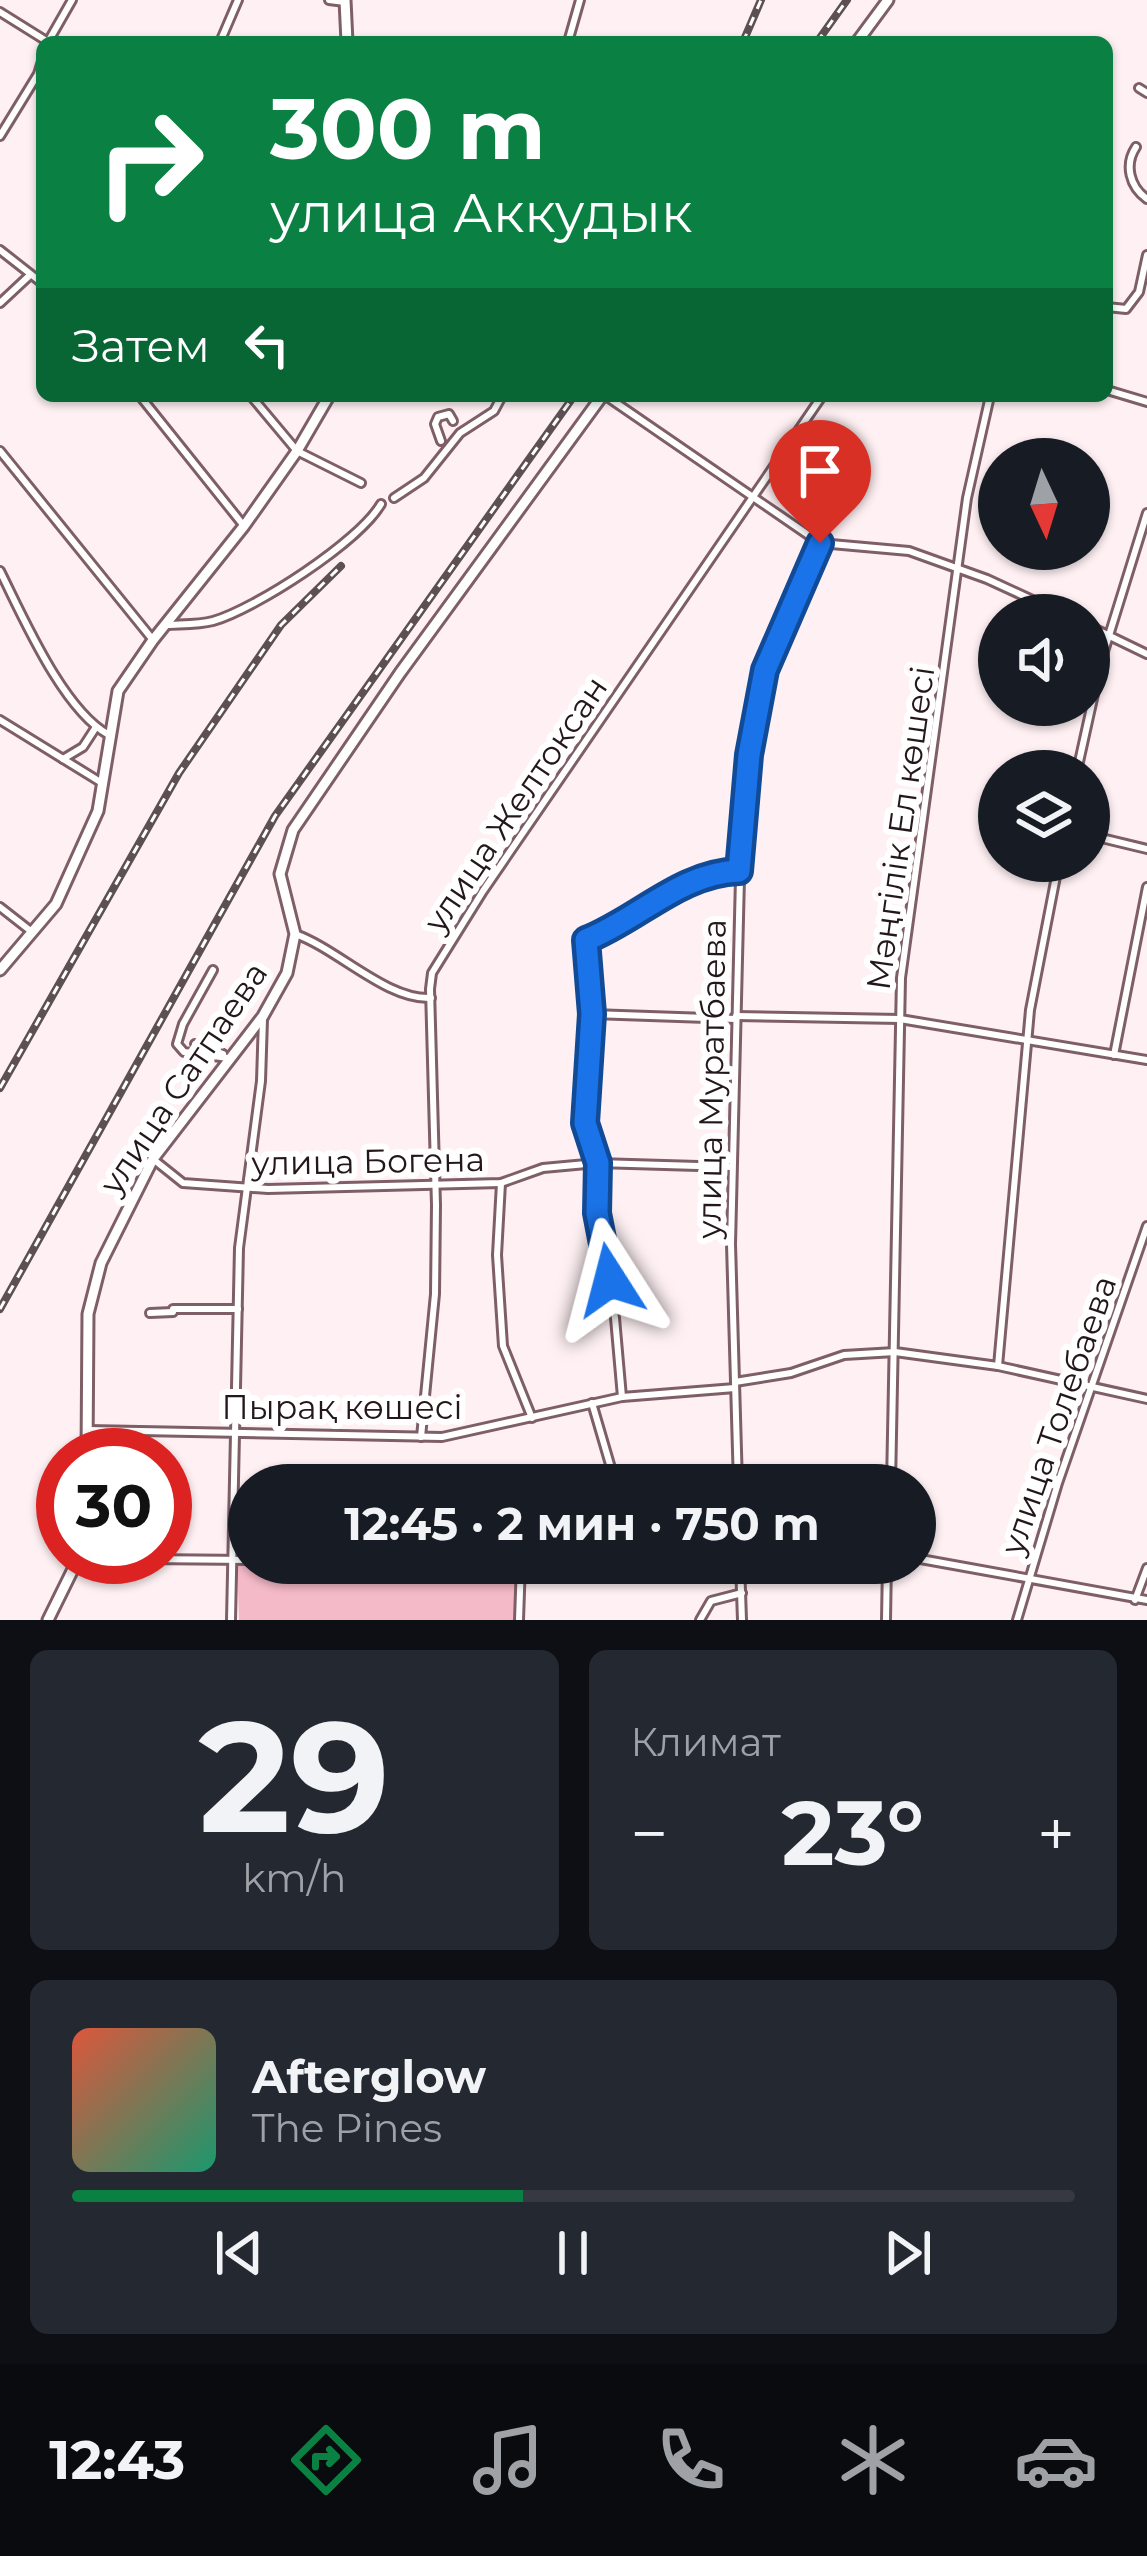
<!DOCTYPE html>
<html lang="ru">
<meta charset="utf-8">
<style>
:root{--surface:#171b24;--page:#242831;--text:#f1f3f6;--muted:#9ea1a6;--line:#363941;--accent:#0b8043}
body{margin:0;font-family:Montserrat,sans-serif;background:var(--page);color:var(--text);height:100vh;display:flex;flex-direction:column;font-size:45px;white-space:nowrap}
*{box-sizing:border-box;margin:0}
p{font-size:39px;color:var(--muted)}
.icon{flex:none;width:66px;height:66px;fill:none;stroke:currentColor;stroke-width:2;stroke-linecap:round;stroke-linejoin:round}
.map{position:relative;height:1620px;overflow:hidden}
.side{display:flex;flex-direction:column;gap:30px;padding:30px;background:#0d0f14;flex:1}
.side>*{flex:none}
.top-card{position:absolute;left:36px;top:36px;width:1077px;height:366px;border-radius:18px;box-shadow:0 3px 9px #0004;background:#0b8043;color:#fff;overflow:hidden}
.needle{width:78px;rotate:176deg}
.buttons{position:absolute;left:978px;top:438px;display:grid;gap:24px}
.buttons a{display:grid;place-items:center;width:132px;height:132px;border-radius:50%;background:var(--surface);box-shadow:0 3px 9px #0004;font-size:60px}
.speed{position:absolute;left:36px;top:1428px;display:flex;gap:24px;font-size:60px;font-weight:700;text-align:center}
.speed>*{display:grid;place-content:center;width:156px;height:156px;border-radius:50%;background:var(--surface);box-shadow:0 3px 9px #0004;line-height:1}
.speed .limit{border:18px solid #d22;background:#fff;color:#111}
.pin{position:absolute;display:grid;place-items:center;width:102px;height:102px;color:#fff;margin:-123px -51px;border-radius:50% 50% 50% 0;rotate:-45deg;box-shadow:0 0 12px #0007}
.pin .icon{rotate:45deg}
.me{position:absolute;width:132px;margin:-66px;rotate:351deg;stroke-linejoin:round;filter:drop-shadow(0 0 9px #0008)}
.turn{display:flex;align-items:center;gap:42px;height:252px;padding:0 36px;font-size:54px}
.turn .icon{width:156px;height:156px;stroke-width:2.5}
.turn b{display:block;font-size:84px;line-height:102px}
.then{display:flex;align-items:center;height:114px;padding:0 36px;background:#0003;gap:24px;font-size:45px}
.big{font-size:90px;font-weight:700;line-height:1.1}
.side .tile{flex:1;display:flex;flex-direction:column;justify-content:center;gap:18px;min-width:0;padding:0 42px;border-radius:18px;background:var(--page)}
.side .dial{align-items:center;gap:0}
.dial b{font-size:156px;line-height:1}
.song{display:flex;align-items:center;gap:36px}
.cover{width:144px;height:144px;border-radius:18px;background:linear-gradient(135deg,hsl(10 70% 55%),hsl(160 70% 35%))}
.played{height:12px;border-radius:6px;background:linear-gradient(90deg,var(--accent) 45%,var(--line) 45%)}
.keys{display:flex;justify-content:space-around;direction:ltr}
.heat{display:flex;justify-content:space-between;align-items:center;font-size:66px;direction:ltr}
.side .tiles{flex:1;display:grid;gap:30px;grid-template-columns:1fr 1fr}
.tile:last-child{grid-column:span 2}
.trip{position:absolute;left:228px;top:1464px;width:708px;height:120px;border-radius:60px;background:var(--surface);box-shadow:0 3px 9px #0004;font-weight:700;line-height:120px;text-align:center}
.tab-bar{display:flex;height:192px;justify-content:space-around;align-items:center;background:#090b0e;color:var(--muted)}
.tab-bar .icon{width:84px;height:84px}
.tab-bar .active{color:var(--accent)}
.tab-bar b{font-size:54px;color:var(--text)}
.map>svg:first-child{display:block}
</style>
<div class="map">
<svg width="1147" height="1620" viewBox="0 0 1147 1620">
<rect width="100%" height="100%" fill="#fef0f3"/>
<path fill="#f5bac8" d="M237,1563L516,1565L520,1620H239Z"/>
<g fill="none" stroke-linecap="round" stroke-linejoin="round">
<g stroke="#7e5f67" stroke-width="12">
<g id="minor">
<path d="M329,0L345,2"/>
<path d="M0,12L48,42L72,0"/>
<path d="M220,42L238,0"/>
<path d="M568,42L580,0"/>
<path d="M1139,88L1147,93"/>
<path d="M0,136L38,74L42,61"/>
<path d="M1136,147C1124,165 1130,187 1147,199"/>
<path d="M0,250L42,283"/>
<path d="M0,303L30,275"/>
<path d="M1107,307L1126,309L1139,292L1147,255"/>
<path d="M1107,390L1147,402"/>
<path d="M140,396L244,526"/>
<path d="M251,396L297,451L361,483"/>
<path d="M606,396L820,543L909,551L987,579L1065,615"/>
<path d="M441,441L435,424L438,417L449,414L453,421"/>
<path d="M0,451L153,640"/>
<path d="M394,498L424,478L460,433L494,411L502,396"/>
<path d="M0,571C23,617 63,710 109,735"/>
<path d="M166,625C181,624 198,625 213,621C255,609 359,542 381,504"/>
<path d="M1089,626L1147,654"/>
<path d="M0,720L102,783"/>
<path d="M63,759L83,747L96,727"/>
<path d="M1077,771L1102,658L1147,513"/>
<path d="M1089,835L1147,849"/>
<path d="M0,907L32,932"/>
<path d="M295,934C338,949 386,1000 431,998"/>
<path d="M213,970L183,1024L177,1044L184,1052L228,1058"/>
<path d="M592,1014L736,1019"/>
<path d="M736,1016L900,1019L1147,1060"/>
<path d="M195,1044L223,1054"/>
<path d="M1114,1055L1147,887"/>
<path d="M153,1159L183,1183L268,1189L501,1183L543,1168L597,1163L732,1167"/>
<path d="M501,1183L497,1255L503,1346L532,1418"/>
<path d="M173,1309H238"/>
<path d="M150,1313L173,1312"/>
<path d="M998,1366L1030,1010L1059,861"/>
<path d="M735,1382L791,1373L844,1355L895,1352L998,1366L1147,1399"/>
<path d="M622,1397L615,1318L597,1213V1163L585,1123L592,1014L586,940C640,920 679,874 738,871"/>
<path d="M592,1403L616,1485"/>
<path d="M88,1430L442,1437L622,1397L735,1388"/>
<path d="M421,1437L435,1294L436,1205L430,989L432,973L483,891L820,399"/>
<path d="M738,1485L731,1244L741,837L749,755L765,670L820,543"/>
<path d="M891,1485L901,978L967,498L990,396"/>
<path d="M915,1558L1147,1600"/>
<path d="M740,1563L742,1620"/>
<path d="M74,1568L145,1559L249,1560"/>
<path d="M1135,1600L1147,1568"/>
<path d="M231,1620L239,1248L261,1081L263,1019"/>
<path d="M519,1620L521,1563"/>
<path d="M700,1620L711,1601L742,1593"/>
<path d="M886,1620L887,1563"/>
<path d="M1017,1620L1058,1483L1147,1226"/>
</g>
</g>
<g stroke="#7e5f67" stroke-width="15">
<g id="tertiary">
<path d="M345,0L347,42"/>
<path d="M857,42L888,0"/>
<path d="M0,970L56,904L98,811L118,691L153,640L244,526L297,451L329,396"/>
<path d="M87,1455L88,1314L101,1263L153,1159L263,1016L287,973L295,934L280,874L293,830L400,673L602,396"/>
<path d="M48,1620L79,1557"/>
</g>
</g>
<use href="#minor" stroke="#fff" stroke-width="6"/>
<use href="#tertiary" stroke="#fff" stroke-width="9"/>
<g stroke="#5d5053" stroke-width="8">
<g id="rail">
<path d="M743,42L761,0"/>
<path d="M817,42L847,0"/>
<path d="M0,1088L179,773L281,625L341,566"/>
<path d="M0,1309L275,816L574,396"/>
</g>
</g>
<use href="#rail" stroke="#fff" stroke-width="3" stroke-dasharray="9" stroke-linecap="butt"/>
</g>
<g fill="none" stroke-linecap="round" stroke-linejoin="round">
<g stroke="#114b97" stroke-width="30">
<path id="route" d="M610,1280L597,1213L598,1163L585,1123L592,1014L586,940C639,919 680,873 739,871L749,755L765,670L820,543"/>
</g>
<use href="#route" stroke="#1a73e8" stroke-width="21"/>
</g>
<g text-anchor="middle" dominant-baseline="central" stroke-width="12" stroke-linejoin="round" paint-order="stroke">
<g font-size="33" fill="#23171a" stroke="#fff">
<text transform="translate(515 804) rotate(-56)">улица Желтоксан</text>
<text transform="translate(900 828) rotate(-82)">Мәңгілік Ел көшесі</text>
<text transform="translate(183 1078) rotate(-56)">улица Сатпаева</text>
<text transform="translate(711 1079) rotate(-89)">улица Муратбаева</text>
<text transform="translate(368 1161) rotate(-1)">улица Богена</text>
<text x="342" y="1407">Пырақ көшесі</text>
<text transform="translate(1058 1415) rotate(-71)">улица Толебаева</text>
</g>
</g>
</svg>
<div class="buttons">
<a><svg class="needle" viewBox="-14 -14 28 28"><path d="M0-13l5 13h-10z" fill="#e53935"/><path d="M0 13l5-13h-10z" fill="#9ea1a6"/></svg></a>
<a><svg class="icon" aria-label="sound" viewBox="0 0 24 24"><path d="M4 9h4l5-4v14l-5-4H4zM17 9q2 3 0 6"/></svg></a>
<a><svg class="icon" aria-label="layers" viewBox="0 0 24 24"><path d="M12 4l9 5-9 5-9-5zM3 14l9 5 9-5"/></svg></a>
</div>
<div class="speed"><div class="limit">30</div></div>
<div class="pin" style="left:820px;top:543px;background:#d93025"><svg class="icon" aria-label="arrive" viewBox="0 0 24 24"><path d="M6 21V4h12l-3 4 3 4H6"/></svg></div>
<svg class="me" style="left:610px;top:1280px" viewBox="-20 -20 40 40"><path d="M0-17L14 15 0 8-14 15z" fill="#1a73e8" stroke="#fff" stroke-width="4"/></svg>
<div class="trip">12:45 · 2 мин · 750 m</div>
<div class="top-card">
<div class="turn"><svg class="icon" aria-label="right" viewBox="0 0 24 24"><path d="M7 20v-9h11M14 6l5 5-5 5"/></svg><div><b>300 m</b>улица Аккудык</div></div>
<div class="then">Затем<svg class="icon" aria-label="left" viewBox="0 0 24 24"><path d="M17 20v-9H6M10 6l-5 5 5 5"/></svg></div>
</div>
</div>
<section class="side">
<div class="tiles">
<div class="tile dial"><b>29</b><p>km/h</p></div>
<div class="tile"><p>Климат</p>
<div class="heat"><a>−</a><b class="big">23°</b><a>+</a></div>
</div>
<div class="tile">
<div class="song"><i class="cover"></i><div><b>Afterglow</b><p>The Pines</p></div></div>
<div class="played"></div>
<div class="keys"><svg class="icon" aria-label="previous" viewBox="0 0 24 24"><path d="M18 5L8 12l10 7zM5 5v14"/></svg><svg class="icon" aria-label="pause" viewBox="0 0 24 24"><path d="M8 5v14M16 5v14"/></svg><svg class="icon" aria-label="next" viewBox="0 0 24 24"><path d="M6 5l10 7-10 7zM19 5v14"/></svg></div>
</div>
</div>
</section>
<nav class="tab-bar">
<b>12:43</b>
<svg class="icon active" aria-label="directions" viewBox="0 0 24 24"><path d="M12 3l9 9-9 9-9-9zM9 14v-3h6M13 9l2 2-2 2"/></svg>
<svg class="icon" aria-label="music" viewBox="0 0 24 24"><path d="M9 18V5l10-2v13"/><circle cx="6" cy="18" r="3"/><circle cx="16" cy="16" r="3"/></svg>
<svg class="icon" aria-label="phone" viewBox="0 0 24 24"><path d="M5 4h4l2 5-3 2q2 4 5 5l2-3 5 2v4C11 20 4 13 5 4z"/></svg>
<svg class="icon" aria-label="climate" viewBox="0 0 24 24"><path d="M12 3v18M4 7l16 10M4 17L20 7"/></svg>
<svg class="icon" aria-label="car" viewBox="0 0 24 24"><path d="M5 17H2v-5l4-1 3-4h7l3 4 3 1v5h-3M9 17h6M6 11h13"/><circle cx="7" cy="17" r="2"/><circle cx="17" cy="17" r="2"/></svg>
</nav>
